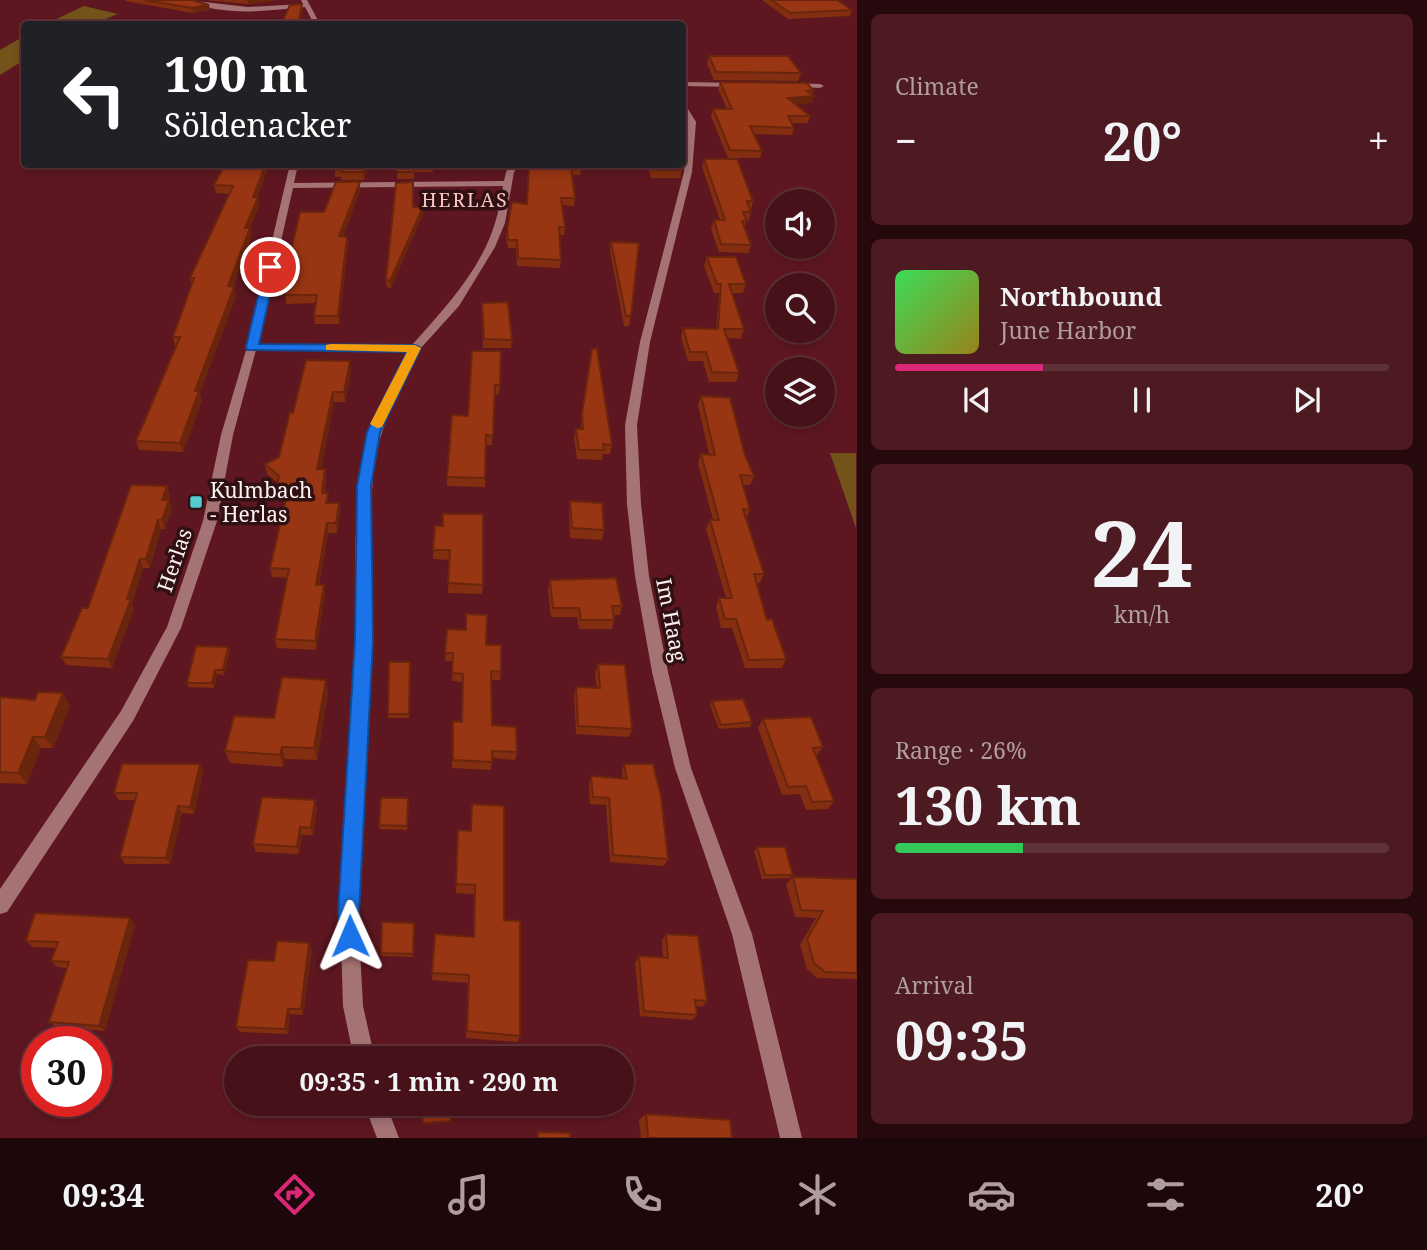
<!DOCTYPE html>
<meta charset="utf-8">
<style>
:root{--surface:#461118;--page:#4d1a21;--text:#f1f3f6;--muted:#b09da2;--line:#5e3137;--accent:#db2777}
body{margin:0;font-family:"Noto Serif",serif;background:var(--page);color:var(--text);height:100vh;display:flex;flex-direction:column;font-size:26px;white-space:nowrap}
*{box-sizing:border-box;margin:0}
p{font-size:23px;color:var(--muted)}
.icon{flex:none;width:38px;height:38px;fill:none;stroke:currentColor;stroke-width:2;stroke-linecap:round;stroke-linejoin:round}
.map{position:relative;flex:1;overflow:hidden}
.drawer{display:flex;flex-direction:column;gap:14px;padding:14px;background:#26090d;width:570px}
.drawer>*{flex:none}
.top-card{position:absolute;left:21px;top:21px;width:665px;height:147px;border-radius:7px;box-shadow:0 4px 10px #0003,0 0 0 2px var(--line);background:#202124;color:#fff;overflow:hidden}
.buttons{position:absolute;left:765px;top:189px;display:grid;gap:14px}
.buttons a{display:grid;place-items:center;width:70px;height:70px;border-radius:50%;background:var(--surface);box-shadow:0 4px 10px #0003,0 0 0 2px var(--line);font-size:35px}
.speed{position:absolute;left:21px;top:1026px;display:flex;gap:14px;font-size:35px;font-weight:700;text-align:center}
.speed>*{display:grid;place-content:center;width:91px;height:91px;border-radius:50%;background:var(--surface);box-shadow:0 4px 10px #0003,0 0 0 2px var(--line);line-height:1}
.speed .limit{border:10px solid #d22;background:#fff;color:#111}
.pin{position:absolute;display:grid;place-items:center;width:60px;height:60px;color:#fff;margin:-30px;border:4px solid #fff;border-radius:50%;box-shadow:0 2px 7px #0007}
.me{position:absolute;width:77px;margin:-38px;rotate:359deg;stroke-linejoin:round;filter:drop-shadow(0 0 5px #0008)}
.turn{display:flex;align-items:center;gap:24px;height:147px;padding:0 28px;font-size:32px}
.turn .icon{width:91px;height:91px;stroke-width:2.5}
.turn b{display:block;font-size:49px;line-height:60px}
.big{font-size:52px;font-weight:700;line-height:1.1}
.drawer .widget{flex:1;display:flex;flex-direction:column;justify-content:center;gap:10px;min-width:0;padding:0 24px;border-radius:10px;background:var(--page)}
.drawer .dial{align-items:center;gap:0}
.dial b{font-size:91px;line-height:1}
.song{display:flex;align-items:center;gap:21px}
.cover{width:84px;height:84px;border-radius:10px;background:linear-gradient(135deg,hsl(130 70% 55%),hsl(50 70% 35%))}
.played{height:7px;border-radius:4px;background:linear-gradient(90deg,var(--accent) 30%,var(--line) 30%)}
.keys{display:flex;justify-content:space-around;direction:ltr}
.heat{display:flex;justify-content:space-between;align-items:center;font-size:38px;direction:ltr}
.charge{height:10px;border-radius:5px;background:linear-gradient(90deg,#34c759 26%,var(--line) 0)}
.trip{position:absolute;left:224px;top:1046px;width:410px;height:70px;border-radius:35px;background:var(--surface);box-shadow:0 4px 10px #0003,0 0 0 2px var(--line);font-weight:700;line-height:70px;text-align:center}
.menu{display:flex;height:112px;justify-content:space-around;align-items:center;background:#1c070a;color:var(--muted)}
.menu .icon{width:49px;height:49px}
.menu .current{color:var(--accent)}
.menu b{font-size:32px;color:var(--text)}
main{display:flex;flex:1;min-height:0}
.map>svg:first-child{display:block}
</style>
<main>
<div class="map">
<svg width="857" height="1138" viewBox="0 0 857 1138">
<rect width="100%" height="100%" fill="#5e1720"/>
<g fill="#73531a">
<path d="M84,6L118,14L93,24H46Z"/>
<path d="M24,36V60L0,75V50Z"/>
<path d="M830,453H856V528Z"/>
</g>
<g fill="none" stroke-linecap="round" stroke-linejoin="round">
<g fill="#a57374" fill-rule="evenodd">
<path d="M186,0L248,7L303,4L301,0H307L320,24H314L305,7C267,11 222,17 186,0Z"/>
<path d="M682,82L738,83L742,85L738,87L682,86Z"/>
<path d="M790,83L820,84L824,86L820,88L788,86Z"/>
<path d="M682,99L696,122L692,172L650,342L637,425L641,504L649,576L668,672L691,768L752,934L802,1138H780L732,934L675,768L652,672L635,576L627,504L625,425L640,342L684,172L688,122L682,110Z"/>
<path d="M290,164H298L294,183L504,181L506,172L511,164H520L514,172L505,223L495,247L459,306L420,349L389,411L374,457L369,546L372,640L358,913L363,1006L375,1059H354L343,1006L340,913L356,640L355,546L362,457L377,411L408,351L256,350L233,435L217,521L181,628L133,721L7,912L0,914V889L121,711L167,627L203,521L221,435L247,347ZM503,186C501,198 499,211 495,223C481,270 444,309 412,345L258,344L293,188Z"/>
<path d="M364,1104H386L399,1138H377Z"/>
</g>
</g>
<g fill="#832e10">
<path d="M125,0H192L209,5L210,10L193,13L125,1Z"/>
<path d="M206,0H281L248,4Z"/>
<path d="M762,0H837L852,10L850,16L788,19Z"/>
<path d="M709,56L801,73L798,81L714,80L707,64Z"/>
<path d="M720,82L813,90L812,103L796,104L810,116L808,123H792L794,128L792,135L754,134L762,151L760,158H728L711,116L713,109H727L718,89Z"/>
<path d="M704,159L753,201L749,221H746L745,228L751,245L748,253L719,252L711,229L714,220H720L702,167Z"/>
<path d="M683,163L680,178H651L647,164H682Z"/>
<path d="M225,164L258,198L259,206L250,228L251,237L233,287L236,296L200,393L202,401L183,452L139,450L136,441L175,346L173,337L192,285L190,278L229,194L216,193L214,185Z"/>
<path d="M335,164H369L364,180H341V177H335Z"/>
<path d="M414,164H433V172H414V179H397V172Z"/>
<path d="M529,164L581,168L580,175H572L575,198L574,206L562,205L565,227L564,235H559L561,260L560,268L517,266L516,248H508L506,238L507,230L527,204Z"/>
<path d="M360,190L343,237H347L348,245L339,324H315L314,316L316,303L286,304L285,295L324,212Z"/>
<path d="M413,207H423V214L391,288L387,287L386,280Z"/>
<path d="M611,242L631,316L629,326H624L610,251Z"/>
<path d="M707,257L746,284L743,293H732L744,329L741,339L727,338L739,373L736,382H709L703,361H688L681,337L683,328L716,329L719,293H714L704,266Z"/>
<path d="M482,303L512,340L511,348H483Z"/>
<path d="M592,349L612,445L610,454H603L602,460L577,459L574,438L576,429H581V423Z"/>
<path d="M472,351L500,385L499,395L494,394L492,445H486L485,487L447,486V477L468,416Z"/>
<path d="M351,370L345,402H334L321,469L326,478L325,493L329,503H339L340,512L337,533H328L319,585L325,594L316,650L277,648L275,639L288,578L272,577L270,568L286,495H279L278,483L267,474L265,464L279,457L293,413Z"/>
<path d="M701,396L745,455L754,476L750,485H743L750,510L746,519L764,574L760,583H757L767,620L786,659L782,668H745L732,628H721L716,607L719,598H726L706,529L710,520H713L698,463L701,454H709L698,405Z"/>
<path d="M167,486L170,495L168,500L172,509L165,529H161L150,568H143L132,603L134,608L112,668L66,665L61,657L88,608Z"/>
<path d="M570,501L604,530L602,540L570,538L569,511Z"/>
<path d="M435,526L483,585L482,594L448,593L449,560L433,559Z"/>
<path d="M550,580L622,606L620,615H613L614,620L612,629H579L577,617H551L548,590Z"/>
<path d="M447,629L486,645L501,672L500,680H491L492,725L517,752L515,760L492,758L491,770L452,768L453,721L461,722L463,682L452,681L453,661H445Z"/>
<path d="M228,647L230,651L224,675L217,674L214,688L189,687L187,683Z"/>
<path d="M410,662L409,718H388V714Z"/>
<path d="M598,664L632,729L629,737L576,734L574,695L576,687L597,688L595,673Z"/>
<path d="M326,680L328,693L317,760L285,759L283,767L230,763L225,751L274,718Z"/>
<path d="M0,697L70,705L53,748H41L27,784L0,783Z"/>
<path d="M712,701L752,722L750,727L719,729L710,705Z"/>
<path d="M763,719L823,747L816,756L834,801L828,809L806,810L800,794L782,795L758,728Z"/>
<path d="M200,764L203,772L194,814L182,813L170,864H125L120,857L135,800H119L114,793Z"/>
<path d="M624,764L668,859L664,866L610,862L606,805L590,804L589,784L591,776L623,779L622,772Z"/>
<path d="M408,798L407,830L380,829L379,825Z"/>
<path d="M472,804L504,920L520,1036L517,1042L466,1038L468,983L432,980L435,934L473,937L474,894L456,893L458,830L471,831Z"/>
<path d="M317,808L313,835H302L299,854L256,852L253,844Z"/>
<path d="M757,847L793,875L790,878L762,879L754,851Z"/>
<path d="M793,877L857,879V979L817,978L807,969L800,945L816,918L795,917L786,884Z"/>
<path d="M130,918L135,925L105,1031L56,1027L49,1022L67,968L57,967L51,961L56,948L33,947L26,941Z"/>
<path d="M414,923L413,957L381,956V953Z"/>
<path d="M666,934L707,1001L702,1007L696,1006L697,1015L692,1020L640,1016L635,963L639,956L663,958L662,940Z"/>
<path d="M312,949L303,1015L290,1014L288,1034L240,1032L236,1027L274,961Z"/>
<path d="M422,1104H450L451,1122L423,1124Z"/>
<path d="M646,1114L732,1138H641L639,1120Z"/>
</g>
<g fill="#6a250d">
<path d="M247,0H281L248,4Z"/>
<path d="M302,4L303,10L300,24H298Z"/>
<path d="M209,5L210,10L193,13L192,8Z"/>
<path d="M814,96L812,103L786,105L788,98Z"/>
<path d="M266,164H270L256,201L258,198L259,206L250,228L251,237L230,295L228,286L253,197Z"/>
<path d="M366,164H369L364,180L363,172Z"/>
<path d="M360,182V190L340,245L339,236Z"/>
<path d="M423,207V214L391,288L390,281Z"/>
<path d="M347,237L348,245L339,324L338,316Z"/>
<path d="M234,287L236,296L200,393L202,401L183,452L180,443L195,391Z"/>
<path d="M350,361L351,370L345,402L344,392Z"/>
<path d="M333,392L334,402L319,478L317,469Z"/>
<path d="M325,469L326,478L323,502L322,493Z"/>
<path d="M167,486L170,495L165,509L162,500Z"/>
<path d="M169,500L172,509L165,529L162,520Z"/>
<path d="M339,503L340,512L337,533L336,523Z"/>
<path d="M158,520L161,529L150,568L146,559Z"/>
<path d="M327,523L328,533L317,594L316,585Z"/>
<path d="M140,559L143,568L132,603L134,608L112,668L108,659Z"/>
<path d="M324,585L325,594L316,650L315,641Z"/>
<path d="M228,647L230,651L224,675L223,670Z"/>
<path d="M215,670L217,674L214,688L212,683Z"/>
<path d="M326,680L328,693L317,760L314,748Z"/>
<path d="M63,693L70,705L53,748L45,737Z"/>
<path d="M33,737L41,748L27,784L18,773Z"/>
<path d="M282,747L285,759L283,767L280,755Z"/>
<path d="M200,764L203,772L194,814L190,807Z"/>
<path d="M315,800L317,808L313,835L311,828Z"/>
<path d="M178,806L182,813L170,864L166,858Z"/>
<path d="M300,827L302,835L299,854L297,847Z"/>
<path d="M130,918L135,925L105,1031L99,1026Z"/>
<path d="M309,943L312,949L303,1015L301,1009Z"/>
<path d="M288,1009L290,1014L288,1034L285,1029Z"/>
</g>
<g fill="#983513" stroke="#6a250d" stroke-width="2">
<path d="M145,0H192L209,5L192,8Z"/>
<path d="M771,0H837L852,10L790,13Z"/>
<path d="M302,4L298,24H281L290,5Z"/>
<path d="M709,56H788L801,73L716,72Z"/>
<path d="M720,82L807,83L813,90L807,91L814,96L788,98L810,116H788L794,128L750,126L762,151L730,150L713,109H732Z"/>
<path d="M682,148L684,153L683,163L682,170H653L651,164H682Z"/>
<path d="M704,159H737L753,201H747L751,212H743L747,221H742L751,245L721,244L714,220H725Z"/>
<path d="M225,164H266L253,197L258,198L245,228H250L228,286L234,287L195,391H199L180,443L136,441L180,337H173L194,278H190L233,186L214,185Z"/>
<path d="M335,164H366L363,172H341L342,170L334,169Z"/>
<rect x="397" y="164" width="17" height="8"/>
<path d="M529,164H581V168H571L575,198H561L565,227H559L561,260L518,258L517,240H508L507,230L512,202L527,204Z"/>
<path d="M336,182H360L339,236L347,237L338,316H314L317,295H285L292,247L300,212H324Z"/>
<path d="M413,182V207H423L390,281L386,280L396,183Z"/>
<path d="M611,242L639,243L631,316H626Z"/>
<path d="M707,257H736L746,284H729L744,329H724L739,373L712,372L706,352H690L683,328L718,329L721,284H717Z"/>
<path d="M508,302L512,340L484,339L482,303Z"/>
<path d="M592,349H597L612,445L603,444L604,450H579L576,429H583L582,413Z"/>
<path d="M472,351H501L500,385H495L493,436L486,435L485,478L447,477L452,415L468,416Z"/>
<path d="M306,360L350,361L344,392H333L317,469H325L322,493H328L326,503H339L336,523H327L316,585H324L315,641L275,639L289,569L270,568L289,486H277L279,476L265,464L279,457L290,412L293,413Z"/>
<path d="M701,396L730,398L745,455L754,476L740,475L750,510L743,509L764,574H754L767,620L772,619L786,659L749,660L736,619H725L719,598H732L710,520H719L701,454L715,455Z"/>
<path d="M131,485L167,486L162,500H169L162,520H158L146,559H140L127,599H131L108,659L61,657L82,608H88Z"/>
<path d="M570,501L602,503L604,530L572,528Z"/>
<path d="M443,514H483V585L448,583L450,550H433L435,526H443Z"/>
<path d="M616,578L622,606H612L614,620H581L579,608H553L550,580Z"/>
<path d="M466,614L487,615L486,645H501V672L491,671L492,725L516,727L517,752L492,751V762L453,760V721L462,722L463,674L452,673L453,653H445L447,629L466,630Z"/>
<path d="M196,646L228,647L223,670H215L212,683H187Z"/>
<path d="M389,662H410L409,714H388Z"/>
<path d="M598,664L625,665L632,729L578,726L576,687L600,688Z"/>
<path d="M282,677L326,680L314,748L282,747L280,755L225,751L234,716L274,718Z"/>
<path d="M38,692L63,693L45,737H33L18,773L0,772V697L35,700Z"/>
<path d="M743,699L752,722L721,725L712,701Z"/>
<path d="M811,717L823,747L813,748L834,801L812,802L806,786L788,787L763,719Z"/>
<path d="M122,764H200L190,807L178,806L166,858L120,857L137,793H114Z"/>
<path d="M624,764H653L661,796L668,859L613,855L609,798L593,797L591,776L627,779Z"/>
<path d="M262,797L315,800L311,828L300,827L297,847L253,844Z"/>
<path d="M381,798H408L407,826L379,825Z"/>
<path d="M472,804L504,806V920L520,921V1036L467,1031L469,975L432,973L435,934L474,937L475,885L456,884L458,830L471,831Z"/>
<path d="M757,847H785L793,875H765Z"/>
<path d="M793,877L857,879V973L825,972L814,963L807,939L823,911L801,910Z"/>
<path d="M35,913L130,918L99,1026L49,1022L69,962L51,961L58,942L26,941Z"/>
<path d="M382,922L414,923L413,954L381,953Z"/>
<path d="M666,934L698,936L707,1001L695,1000L697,1015L644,1011L639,956L668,958Z"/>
<path d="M277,941L309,943L301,1009H288L285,1029L236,1027L248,960L274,961Z"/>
<path d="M422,1104H450L451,1121L423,1123Z"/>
<path d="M646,1114L730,1120L732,1138H648Z"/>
<path d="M538,1132L570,1133V1138H538Z"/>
</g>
<path fill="#1a73e8" stroke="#114b97" stroke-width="2" d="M270,263L276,267L259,344L415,345L421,348L380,432L371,486L373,640L359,913L361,936L358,944L350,947L342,944L339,936L338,913L355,640L357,486L367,432L407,352L247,350L246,347L265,267Z"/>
<path fill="#f59e0b" d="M331,344L415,345L421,348L382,427L377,428L370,424L407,352L326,350V345Z"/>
<rect fill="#52ccd0" stroke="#301113" stroke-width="2.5" x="189" y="495" width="14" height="14" rx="3.5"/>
<g text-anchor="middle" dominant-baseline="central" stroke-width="7" stroke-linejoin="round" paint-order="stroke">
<g font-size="19" letter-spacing="2" fill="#fbc6c6" stroke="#301113">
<text x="465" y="200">HERLAS</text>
</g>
<g font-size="21" fill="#fbf1f1" stroke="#301113" text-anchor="start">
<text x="210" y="490">Kulmbach<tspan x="210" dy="24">- Herlas</tspan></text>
</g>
<g font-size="21" fill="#fbf1f1" stroke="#301113">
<text transform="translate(174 560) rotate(-71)">Herlas</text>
<text transform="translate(672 620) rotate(79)">Im Haag</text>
</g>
</g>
</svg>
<div class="buttons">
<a><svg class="icon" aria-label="sound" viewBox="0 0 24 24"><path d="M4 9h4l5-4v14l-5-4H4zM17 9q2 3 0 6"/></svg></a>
<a><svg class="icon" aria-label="search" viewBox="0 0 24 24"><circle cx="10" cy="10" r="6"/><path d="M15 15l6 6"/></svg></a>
<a><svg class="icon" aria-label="layers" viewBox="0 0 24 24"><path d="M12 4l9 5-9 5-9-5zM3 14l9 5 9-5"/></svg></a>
</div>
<div class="speed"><div class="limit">30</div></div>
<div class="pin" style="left:270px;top:267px;background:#d93025"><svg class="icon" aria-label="arrive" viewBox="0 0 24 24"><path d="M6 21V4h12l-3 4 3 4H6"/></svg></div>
<svg class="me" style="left:350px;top:936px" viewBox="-20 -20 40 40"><path d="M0-17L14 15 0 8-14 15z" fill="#1a73e8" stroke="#fff" stroke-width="4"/></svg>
<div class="trip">09:35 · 1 min · 290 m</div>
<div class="top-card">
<div class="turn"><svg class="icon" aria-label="left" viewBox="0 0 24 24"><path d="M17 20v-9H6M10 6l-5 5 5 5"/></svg><div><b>190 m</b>Söldenacker</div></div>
</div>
</div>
<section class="drawer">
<div class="widget"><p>Climate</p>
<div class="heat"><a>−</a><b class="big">20°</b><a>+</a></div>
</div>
<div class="widget">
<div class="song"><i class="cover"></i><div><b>Northbound</b><p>June Harbor</p></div></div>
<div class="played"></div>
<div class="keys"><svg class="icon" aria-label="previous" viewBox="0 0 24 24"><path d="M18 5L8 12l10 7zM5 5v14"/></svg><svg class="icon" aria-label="pause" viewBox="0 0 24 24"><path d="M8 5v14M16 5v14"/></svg><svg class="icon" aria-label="next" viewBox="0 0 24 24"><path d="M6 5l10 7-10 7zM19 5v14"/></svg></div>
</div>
<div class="widget dial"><b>24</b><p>km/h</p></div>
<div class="widget"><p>Range · 26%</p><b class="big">130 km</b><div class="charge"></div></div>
<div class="widget"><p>Arrival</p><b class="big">09:35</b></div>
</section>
</main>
<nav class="menu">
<b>09:34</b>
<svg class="icon current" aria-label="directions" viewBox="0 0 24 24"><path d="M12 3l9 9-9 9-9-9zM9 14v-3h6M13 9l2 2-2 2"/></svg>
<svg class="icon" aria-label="music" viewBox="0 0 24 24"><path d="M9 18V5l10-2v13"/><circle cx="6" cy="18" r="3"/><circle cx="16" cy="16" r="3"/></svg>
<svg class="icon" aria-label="phone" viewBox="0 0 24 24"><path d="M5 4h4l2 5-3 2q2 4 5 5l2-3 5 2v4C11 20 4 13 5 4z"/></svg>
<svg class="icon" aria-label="climate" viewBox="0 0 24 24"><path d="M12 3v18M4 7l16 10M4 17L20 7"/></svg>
<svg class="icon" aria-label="car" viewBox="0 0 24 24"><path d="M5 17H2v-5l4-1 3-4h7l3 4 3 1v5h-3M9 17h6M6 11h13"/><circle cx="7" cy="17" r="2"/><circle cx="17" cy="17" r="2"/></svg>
<svg class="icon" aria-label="filters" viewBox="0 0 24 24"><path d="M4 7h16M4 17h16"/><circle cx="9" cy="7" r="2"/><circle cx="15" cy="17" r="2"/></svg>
<b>20°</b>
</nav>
